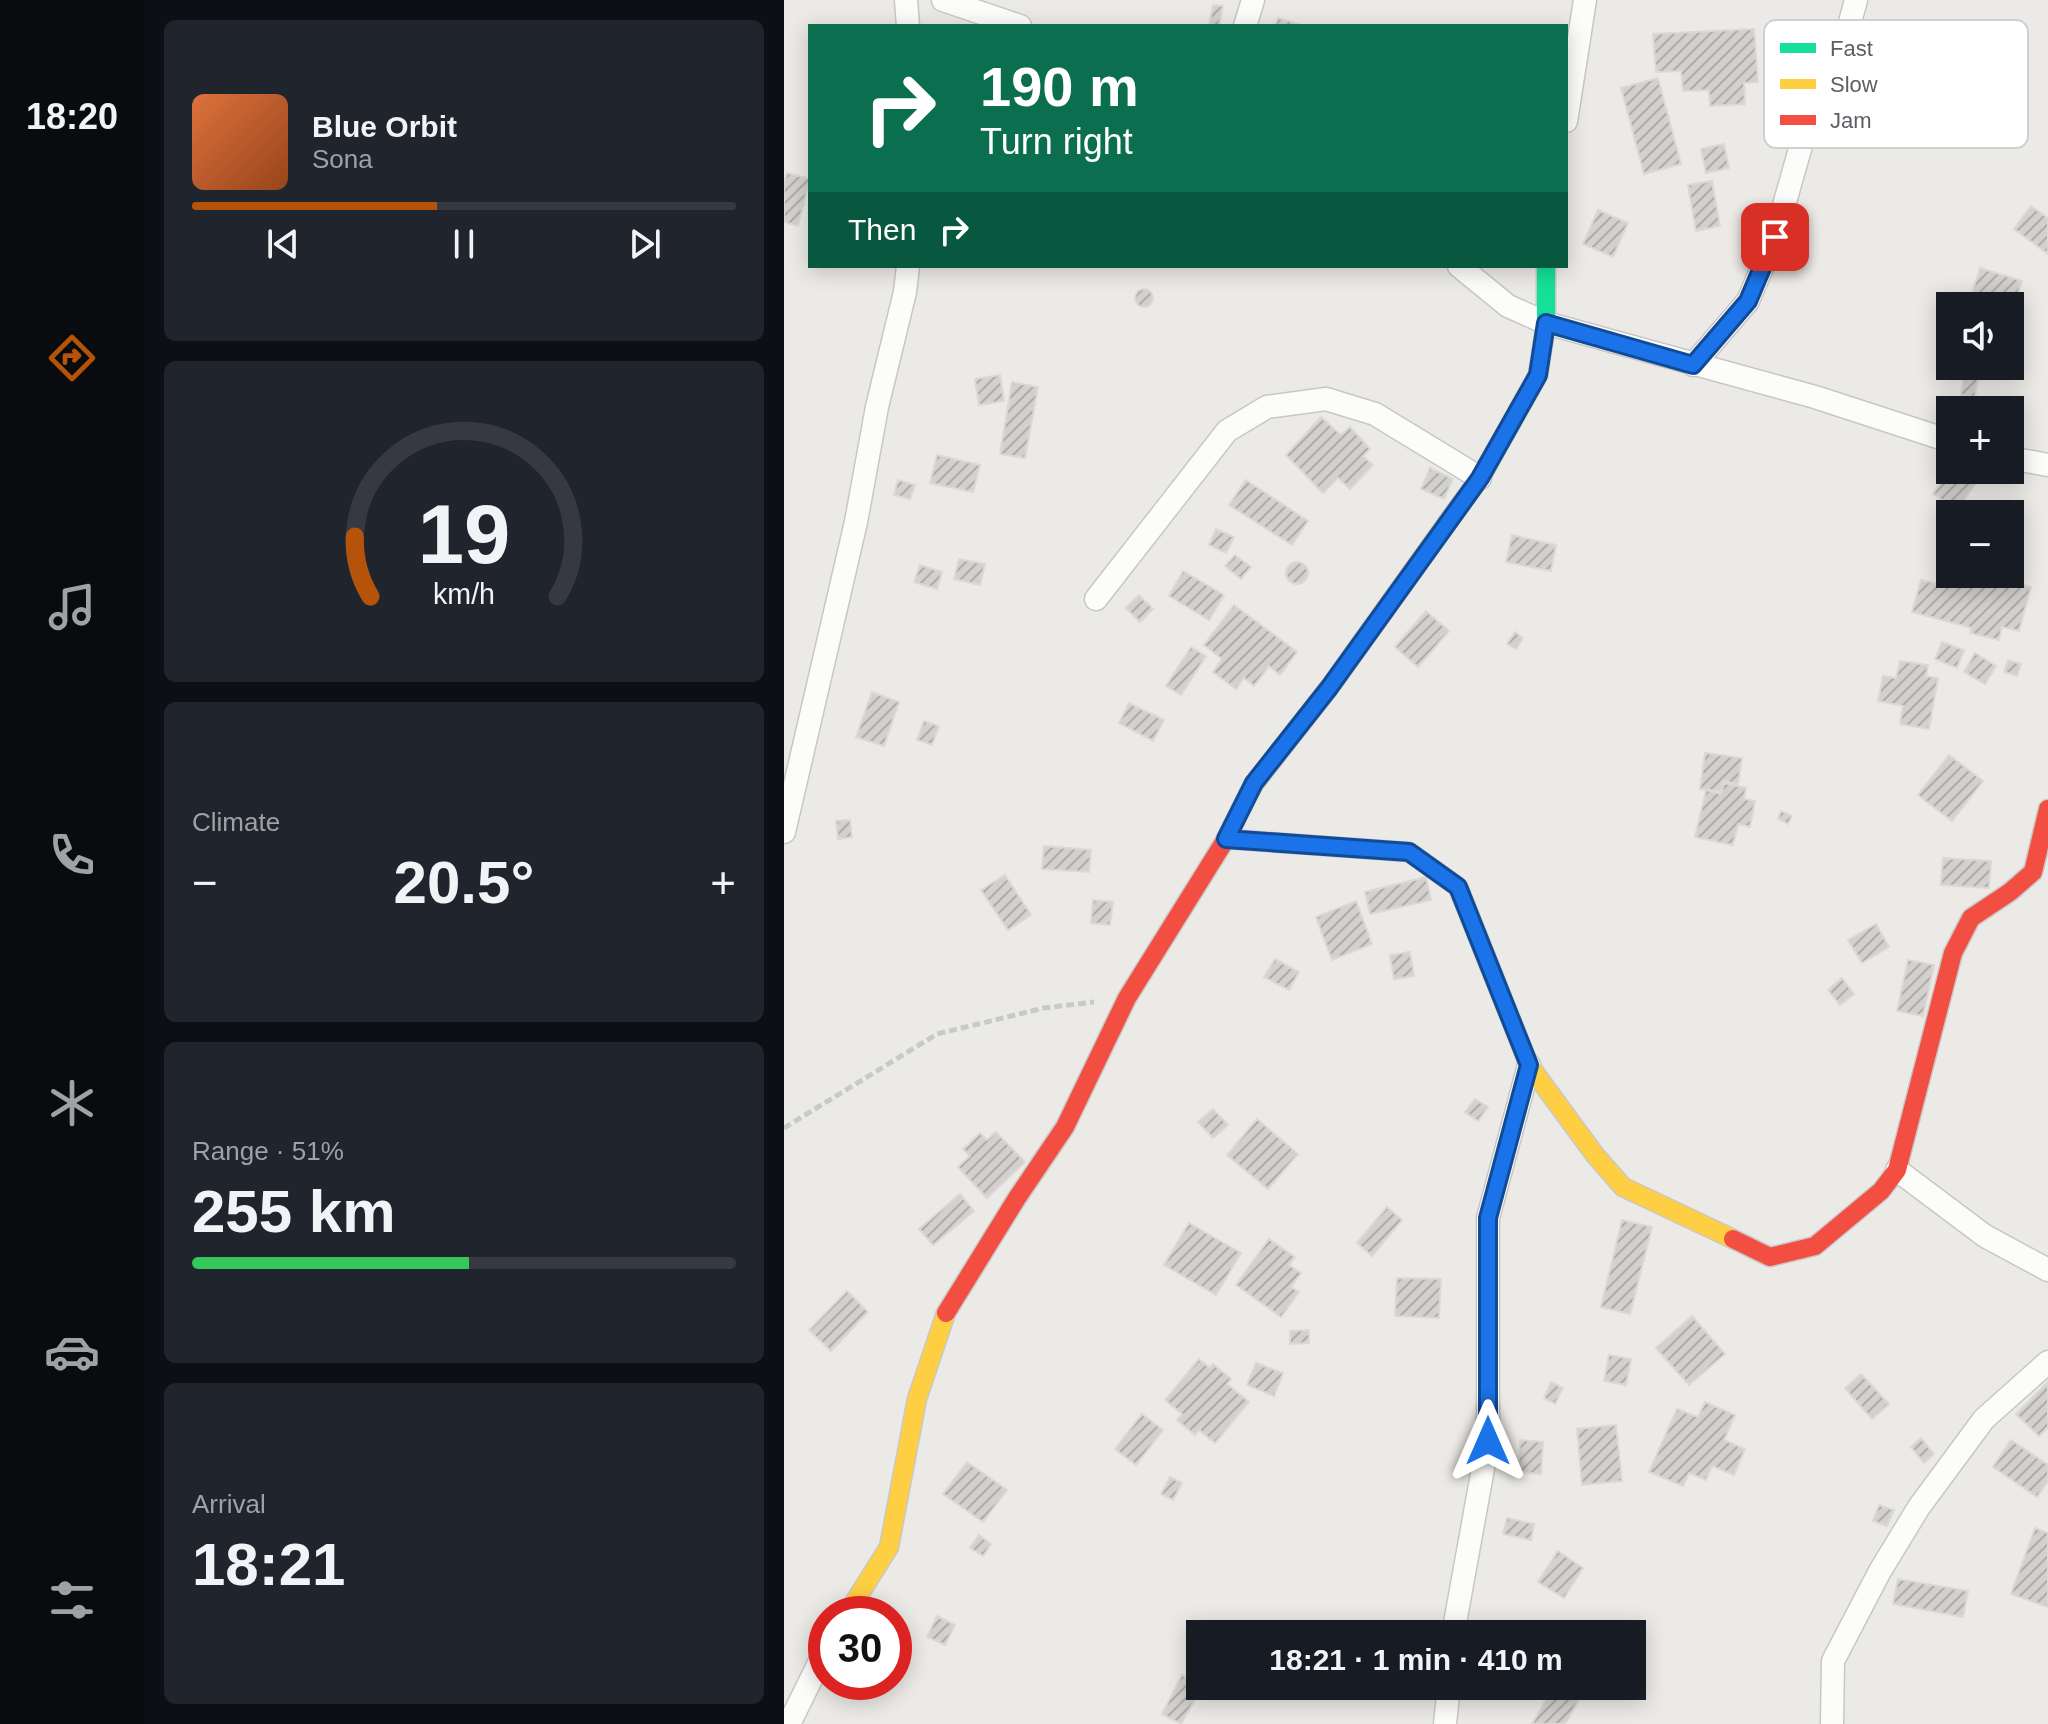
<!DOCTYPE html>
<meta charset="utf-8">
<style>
:root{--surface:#171b24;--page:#20242c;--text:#f1f3f6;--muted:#9ea1a6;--line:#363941;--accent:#b45309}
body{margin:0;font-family:Helvetica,sans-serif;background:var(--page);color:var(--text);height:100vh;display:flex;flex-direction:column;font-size:30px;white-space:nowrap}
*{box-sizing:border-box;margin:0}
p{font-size:26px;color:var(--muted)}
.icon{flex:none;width:44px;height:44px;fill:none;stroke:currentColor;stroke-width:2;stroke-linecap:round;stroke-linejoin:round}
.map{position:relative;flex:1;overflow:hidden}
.sheet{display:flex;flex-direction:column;gap:20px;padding:20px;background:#0d0f14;width:640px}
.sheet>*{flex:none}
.top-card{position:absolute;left:24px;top:24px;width:760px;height:244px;border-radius:0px;box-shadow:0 4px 20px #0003;background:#0b6e4f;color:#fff;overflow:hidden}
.buttons{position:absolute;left:1152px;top:292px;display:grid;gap:16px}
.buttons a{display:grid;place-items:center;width:88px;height:88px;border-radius:0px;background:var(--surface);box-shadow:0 4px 20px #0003;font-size:40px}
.speed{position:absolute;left:24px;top:1596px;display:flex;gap:16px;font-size:40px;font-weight:700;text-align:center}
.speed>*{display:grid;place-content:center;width:104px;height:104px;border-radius:50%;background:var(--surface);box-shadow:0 4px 20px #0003;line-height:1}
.speed .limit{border:12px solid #d22;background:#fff;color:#111}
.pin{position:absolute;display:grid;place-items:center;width:68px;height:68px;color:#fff;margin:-34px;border-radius:16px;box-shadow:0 4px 12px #0006}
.me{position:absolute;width:88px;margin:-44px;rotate:0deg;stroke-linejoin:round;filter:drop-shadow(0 0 6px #0008)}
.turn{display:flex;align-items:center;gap:28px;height:168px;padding:0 40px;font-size:36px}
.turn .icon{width:104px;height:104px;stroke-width:2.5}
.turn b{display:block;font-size:56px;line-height:68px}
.then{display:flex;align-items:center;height:76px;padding:0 40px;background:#0003;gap:16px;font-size:30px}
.big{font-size:60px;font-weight:700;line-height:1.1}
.sheet .widget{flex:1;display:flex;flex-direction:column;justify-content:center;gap:12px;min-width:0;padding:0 28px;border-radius:12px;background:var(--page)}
.sheet .dial{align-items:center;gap:0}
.dial svg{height:208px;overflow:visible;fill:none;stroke:var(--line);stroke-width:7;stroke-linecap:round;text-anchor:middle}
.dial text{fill:var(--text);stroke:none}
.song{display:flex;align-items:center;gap:24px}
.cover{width:96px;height:96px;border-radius:12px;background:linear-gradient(135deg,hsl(20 70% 55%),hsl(20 70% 35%))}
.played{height:8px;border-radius:4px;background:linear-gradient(90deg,var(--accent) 45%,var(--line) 45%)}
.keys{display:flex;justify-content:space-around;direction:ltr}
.heat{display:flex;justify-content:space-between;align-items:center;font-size:44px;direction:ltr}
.charge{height:12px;border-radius:6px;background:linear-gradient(90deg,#34c759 51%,var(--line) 0)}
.trip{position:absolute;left:402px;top:1620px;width:460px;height:80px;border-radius:0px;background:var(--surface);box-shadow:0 4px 20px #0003;font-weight:700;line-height:80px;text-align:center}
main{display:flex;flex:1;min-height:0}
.dock{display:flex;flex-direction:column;width:144px;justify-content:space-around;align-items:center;background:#090b0e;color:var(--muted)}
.dock .icon{width:56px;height:56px}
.dock .on{color:var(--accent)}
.dock b{font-size:36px;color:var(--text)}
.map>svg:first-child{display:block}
</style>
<main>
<nav class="dock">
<b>18:20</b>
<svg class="icon on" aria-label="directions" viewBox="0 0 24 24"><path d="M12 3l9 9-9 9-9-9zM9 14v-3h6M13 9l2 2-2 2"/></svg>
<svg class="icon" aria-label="music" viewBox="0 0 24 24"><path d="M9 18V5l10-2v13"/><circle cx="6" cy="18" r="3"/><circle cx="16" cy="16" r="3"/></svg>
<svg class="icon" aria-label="phone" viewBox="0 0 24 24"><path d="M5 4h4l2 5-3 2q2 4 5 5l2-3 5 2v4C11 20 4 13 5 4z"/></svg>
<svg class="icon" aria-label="climate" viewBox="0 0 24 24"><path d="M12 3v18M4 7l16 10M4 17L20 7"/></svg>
<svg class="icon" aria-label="car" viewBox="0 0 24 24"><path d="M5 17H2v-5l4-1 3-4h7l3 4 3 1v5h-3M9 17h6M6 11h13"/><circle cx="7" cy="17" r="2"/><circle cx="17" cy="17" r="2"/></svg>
<svg class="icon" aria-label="filters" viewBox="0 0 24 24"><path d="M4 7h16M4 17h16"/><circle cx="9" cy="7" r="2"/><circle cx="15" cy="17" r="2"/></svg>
</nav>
<section class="sheet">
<div class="widget">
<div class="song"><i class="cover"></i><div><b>Blue Orbit</b><p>Sona</p></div></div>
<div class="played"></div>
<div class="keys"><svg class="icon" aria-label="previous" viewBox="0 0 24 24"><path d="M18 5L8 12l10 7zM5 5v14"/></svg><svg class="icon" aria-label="pause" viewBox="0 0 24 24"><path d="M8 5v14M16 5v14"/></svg><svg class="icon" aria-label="next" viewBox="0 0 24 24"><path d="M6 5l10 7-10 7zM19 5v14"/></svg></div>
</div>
<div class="widget dial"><svg viewBox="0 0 100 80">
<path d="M14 69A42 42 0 1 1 86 69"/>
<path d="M14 69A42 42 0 0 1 8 46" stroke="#b45309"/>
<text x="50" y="56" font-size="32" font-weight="700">19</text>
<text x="50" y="72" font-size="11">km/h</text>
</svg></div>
<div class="widget"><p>Climate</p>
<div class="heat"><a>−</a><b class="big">20.5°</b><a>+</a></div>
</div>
<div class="widget"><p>Range · 51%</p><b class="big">255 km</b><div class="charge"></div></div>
<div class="widget"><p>Arrival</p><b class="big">18:21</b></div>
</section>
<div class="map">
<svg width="1264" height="1724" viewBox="0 0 1264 1724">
<defs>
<pattern id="building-hatch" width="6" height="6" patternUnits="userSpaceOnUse" patternTransform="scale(2)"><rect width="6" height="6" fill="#d2d1cf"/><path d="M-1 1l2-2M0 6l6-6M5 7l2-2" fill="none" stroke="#aeadac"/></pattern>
</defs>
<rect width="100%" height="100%" fill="#eceae6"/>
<g fill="url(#building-hatch)" stroke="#dbd9d5" stroke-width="2">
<path d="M429,5L439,6L435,26L425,25Z"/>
<path d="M494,18L514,24L513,26H491Z"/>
<path d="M970,29L974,82L960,83L961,104L926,106L925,90L899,91L897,71L872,72L869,34Z"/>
<path d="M874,78L897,164L860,174L837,88Z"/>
<path d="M940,144L945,168L922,173L917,149Z"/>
<path d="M3,173L26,179L14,226L0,222V183Z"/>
<path d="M928,181L936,226L912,231L904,185Z"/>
<path d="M1247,206L1264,218V254L1230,229Z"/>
<path d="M814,210L844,223L829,257L799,244Z"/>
<path d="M1196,268L1238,281L1226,319V306H1184Z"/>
<circle cx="360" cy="298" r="9"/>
<path d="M1181,369L1195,371L1191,397L1177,395Z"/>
<path d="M216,375L220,401L195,405L191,379Z"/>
<path d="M228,382L254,387L241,458L216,454Z"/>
<path d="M537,417L557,435L566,427L586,449L579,456L589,465L566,489L554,478L539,493L502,455Z"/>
<path d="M153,455L196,465L189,492L146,483Z"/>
<path d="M646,468L669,479L660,499L637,489Z"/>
<path d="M1166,468L1201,470L1173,510L1149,494Z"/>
<path d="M114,480L131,485L126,499L110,495Z"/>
<path d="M462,480L524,521L508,545L445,505Z"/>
<path d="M432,529L450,537L442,553L425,545Z"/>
<path d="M728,535L772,545L767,571L722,562Z"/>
<path d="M451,555L467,567L457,579L441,566Z"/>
<path d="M175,559L201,564L196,585L170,579Z"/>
<path d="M1160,562L1166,563V574L1226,572L1231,573L1229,582L1247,587L1235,631L1218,627L1215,640L1186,633L1188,628L1128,612L1137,580L1154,584Z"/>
<circle cx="513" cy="573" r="11"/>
<path d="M136,565L158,572L153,589L130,582Z"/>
<path d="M399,571L440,595L425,620L385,596Z"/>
<path d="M355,595L369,609L356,622L342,608Z"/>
<path d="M450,605L513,652L496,675L485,666L470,686L460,678L452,689L429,672L438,659L420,645Z"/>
<path d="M642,611L665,631L634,667L611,647Z"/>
<path d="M731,632L739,638L732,649L723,644Z"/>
<path d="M1158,642L1180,650L1173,668L1151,659Z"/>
<path d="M407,647L422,656L397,695L382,686Z"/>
<path d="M1191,653L1212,666L1201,684L1180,672Z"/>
<path d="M1224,660L1237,664L1233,676L1220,672Z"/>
<path d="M1116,661L1144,665L1142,676L1154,678L1145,729L1116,724L1119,706L1094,701L1099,676L1112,678Z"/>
<path d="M88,692L115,702L100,746L72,737Z"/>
<path d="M345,703L380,720L369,741L335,723Z"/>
<path d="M140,721L155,726L148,745L133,740Z"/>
<path d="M921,753L958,758L954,784L939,781L937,791L916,789Z"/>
<path d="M1165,755L1199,781L1168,821L1134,795Z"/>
<path d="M940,783L962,788L960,799L971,801L966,827L954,824L949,845L911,837L922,790L937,794Z"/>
<path d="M997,811L1008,816L1004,824L994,819Z"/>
<path d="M66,820L68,837L54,839L52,821Z"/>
<path d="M260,846L307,850L305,872L258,869Z"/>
<path d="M1159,858L1207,861L1205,888L1157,885Z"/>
<path d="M221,875L247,915L224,930L197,890Z"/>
<path d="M642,877L647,900L586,914L581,892Z"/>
<path d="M309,900L329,902L326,925L307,923Z"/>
<path d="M572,901L588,944L548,960L532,917Z"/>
<path d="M1092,924L1105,947L1078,963L1064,940Z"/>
<path d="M626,952L630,976L610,979L606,955Z"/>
<path d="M491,959L515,972L505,990L480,977Z"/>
<path d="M1124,960L1150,965L1139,1016L1113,1011Z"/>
<path d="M1058,978L1070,994L1056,1005L1044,990Z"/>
<path d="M691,1099L704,1107L694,1121L681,1112Z"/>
<path d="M429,1109L444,1125L429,1138L414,1122Z"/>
<path d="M473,1119L514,1154L484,1189L443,1155Z"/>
<path d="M212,1132L241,1162L203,1198L174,1167L186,1156L179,1149L196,1133L203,1140Z"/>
<path d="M176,1194L190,1211L149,1245L135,1229Z"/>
<path d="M603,1207L618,1220L588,1256L573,1243Z"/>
<path d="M838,1220L868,1227L846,1314L817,1307Z"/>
<path d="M405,1223L457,1253L432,1295L380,1265Z"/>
<path d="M485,1239L511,1257L505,1265L517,1273L507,1287L515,1292L497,1317L452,1285Z"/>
<path d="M613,1278L657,1279L655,1318L611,1316Z"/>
<path d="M63,1291L84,1312L47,1351L25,1330Z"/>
<path d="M908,1316L941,1354L905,1385L872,1348Z"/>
<path d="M525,1330V1343L506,1344V1331Z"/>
<path d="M825,1355L847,1359L842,1385L820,1381Z"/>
<path d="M415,1359L426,1368L429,1364L447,1379L443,1384L465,1402L431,1443L415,1430L411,1435L393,1420L398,1414L381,1400Z"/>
<path d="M472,1363L499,1373L490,1396L463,1385Z"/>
<path d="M1077,1374L1105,1404L1088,1419L1061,1388Z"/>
<path d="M767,1382L779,1388L771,1404L760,1398Z"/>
<path d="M1264,1382V1427L1255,1436L1232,1414Z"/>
<path d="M921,1402L951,1415L940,1440L961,1449L950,1475L928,1466L922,1480L905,1473L899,1486L865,1472L893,1409L914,1417Z"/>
<path d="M358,1414L379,1430L352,1465L331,1449Z"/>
<path d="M832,1425L838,1481L798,1485L793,1429Z"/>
<path d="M1137,1438L1150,1454L1140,1463L1127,1447Z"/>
<path d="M736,1440L759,1442L757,1474L734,1472Z"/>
<path d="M1227,1440L1264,1465V1481L1253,1497L1209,1467Z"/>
<path d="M183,1462L223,1490L199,1522L159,1494Z"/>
<path d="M386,1477L398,1483L389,1500L377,1494Z"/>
<path d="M1095,1505L1110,1510L1103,1526L1089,1521Z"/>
<path d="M723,1518L750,1524L747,1540L719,1534Z"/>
<path d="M1251,1528L1264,1533V1607L1227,1594Z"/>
<path d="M195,1535L207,1544L199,1556L186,1548Z"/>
<path d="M774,1551L799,1568L780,1598L754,1582Z"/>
<path d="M1114,1579L1184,1591L1179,1617L1109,1604Z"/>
<path d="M153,1616L171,1625L161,1645L143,1637Z"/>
<path d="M110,1636L127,1646L110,1674Z"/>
<path d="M398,1675L419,1686L397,1724L378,1714Z"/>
<path d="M770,1686L802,1687L781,1724H748Z"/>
</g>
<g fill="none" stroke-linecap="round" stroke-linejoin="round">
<g stroke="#c7c7c7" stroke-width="25">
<g id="street">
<path d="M122,0L124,26"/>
<path d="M159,0L236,26"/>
<path d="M461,26L469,0"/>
<path d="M782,121L801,0"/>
<path d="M675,266L724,306L762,323L1031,397L1166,441"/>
<path d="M909,365L964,301L991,237L1024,121L1059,48L1072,0"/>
<path d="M1226,458L1264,465"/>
<path d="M312,599L443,431L483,407L542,399L591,414L696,478"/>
<path d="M0,832L72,522L93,407L121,292L124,266"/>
<path d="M1113,1170L1201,1236L1264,1270"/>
<path d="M669,1634L704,1441V1218L745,1065"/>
<path d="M5,1724L42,1649"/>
<path d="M661,1724L665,1686"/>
<path d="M1048,1724L1049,1661L1096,1571L1135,1507L1200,1419L1264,1362"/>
</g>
</g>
<g stroke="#c8c8c8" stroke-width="21">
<g id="fast">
<path d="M663,523L696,478L754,375L762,323V266"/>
<path d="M442,839L625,852L674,887L733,1035"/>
</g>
</g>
<g stroke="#c8c8c8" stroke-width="21">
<g id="slow">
<path d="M469,785L545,688L663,523"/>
<path d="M733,1035L745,1065L811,1155L839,1187L949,1239"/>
<path d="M63,1614L105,1547L133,1399L162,1313"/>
</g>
</g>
<g stroke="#c8c8c8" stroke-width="21">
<g id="jam">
<path d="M949,1239L986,1257L1031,1246L1097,1191L1113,1170L1169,953L1187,918L1226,892L1249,872L1264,809"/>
<path d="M162,1313L233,1198L281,1127L343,998L442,839L469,785"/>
</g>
</g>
<path stroke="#c6cac8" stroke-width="5" stroke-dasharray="8 4" stroke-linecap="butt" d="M0,1128L153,1034L260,1008L310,1002"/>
<use href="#street" stroke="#fcfcfb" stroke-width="22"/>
<use href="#fast" stroke="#16e098" stroke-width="18"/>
<use href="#slow" stroke="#ffcf43" stroke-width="18"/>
<use href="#jam" stroke="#f24e42" stroke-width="18"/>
</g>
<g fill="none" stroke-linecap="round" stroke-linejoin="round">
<g stroke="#114b97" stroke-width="20">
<path id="route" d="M704,1441V1218L745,1065L674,887L625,852L442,839L470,783L545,688L696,478L754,375L762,323L909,365L964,301L991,237"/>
</g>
<use href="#route" stroke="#1a73e8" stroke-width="14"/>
</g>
<rect x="980" y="20" width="264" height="128" rx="12" fill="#fff" stroke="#cecfd0" stroke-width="2"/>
<rect x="996" y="43" width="36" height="10" fill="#16e098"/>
<rect x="996" y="79" width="36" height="10" fill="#ffcf43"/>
<rect x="996" y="115" width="36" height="10" fill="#f24e42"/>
<g font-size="22" fill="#5c6064">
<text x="1046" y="56">Fast</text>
<text x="1046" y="92">Slow</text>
<text x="1046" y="128">Jam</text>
</g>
</svg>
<div class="buttons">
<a><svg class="icon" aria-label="sound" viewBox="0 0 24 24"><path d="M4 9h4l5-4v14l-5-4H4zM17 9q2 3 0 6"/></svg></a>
<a>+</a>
<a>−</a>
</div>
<div class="speed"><div class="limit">30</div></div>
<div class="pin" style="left:991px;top:237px;background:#d93025"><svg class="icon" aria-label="arrive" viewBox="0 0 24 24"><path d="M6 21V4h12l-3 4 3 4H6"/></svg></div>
<svg class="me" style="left:704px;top:1441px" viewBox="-20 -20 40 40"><path d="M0-17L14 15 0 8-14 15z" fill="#1a73e8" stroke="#fff" stroke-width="4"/></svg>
<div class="trip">18:21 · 1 min · 410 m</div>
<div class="top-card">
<div class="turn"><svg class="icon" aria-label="right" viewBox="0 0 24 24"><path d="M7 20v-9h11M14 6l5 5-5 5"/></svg><div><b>190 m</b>Turn right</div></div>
<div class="then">Then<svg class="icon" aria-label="right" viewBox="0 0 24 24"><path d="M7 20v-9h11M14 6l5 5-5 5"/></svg></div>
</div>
</div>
</main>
